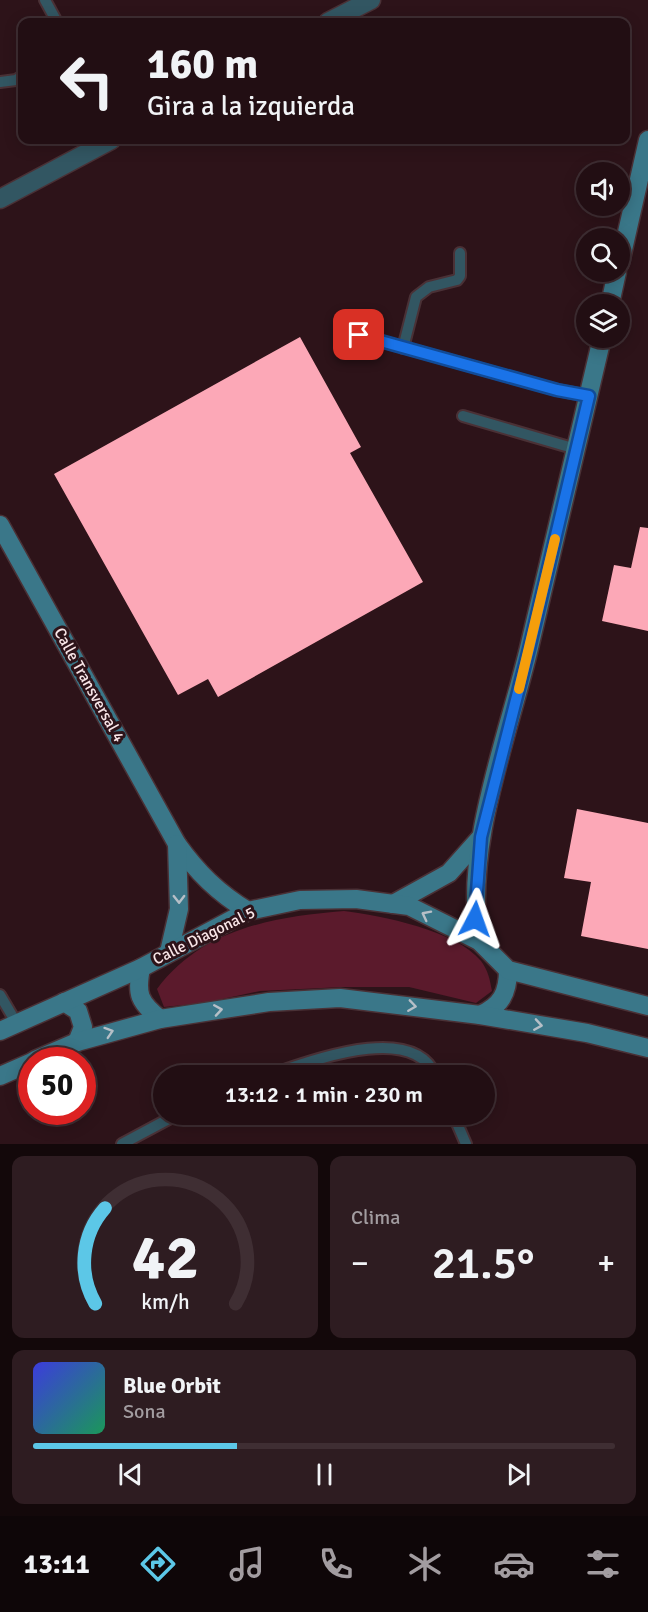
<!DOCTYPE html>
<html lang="es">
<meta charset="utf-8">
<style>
:root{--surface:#220e13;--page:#2e1c21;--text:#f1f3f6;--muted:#a29ca0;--line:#3f2e33;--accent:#5cc7e7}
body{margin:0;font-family:Signika,sans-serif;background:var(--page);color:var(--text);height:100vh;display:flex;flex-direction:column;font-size:22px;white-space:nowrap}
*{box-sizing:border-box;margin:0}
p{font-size:20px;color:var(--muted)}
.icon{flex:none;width:33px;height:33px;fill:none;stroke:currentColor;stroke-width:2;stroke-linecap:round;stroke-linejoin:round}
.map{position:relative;height:1144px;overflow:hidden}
.side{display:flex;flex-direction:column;gap:12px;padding:12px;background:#13080a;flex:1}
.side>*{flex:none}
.hud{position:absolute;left:18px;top:18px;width:612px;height:126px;border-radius:12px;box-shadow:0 3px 15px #0003,0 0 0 2px var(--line);background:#220e13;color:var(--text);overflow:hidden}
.buttons{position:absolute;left:576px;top:162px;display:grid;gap:12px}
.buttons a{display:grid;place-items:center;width:54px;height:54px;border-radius:50%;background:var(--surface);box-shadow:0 3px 15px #0003,0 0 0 2px var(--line);font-size:30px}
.speed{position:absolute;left:18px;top:1047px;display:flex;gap:12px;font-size:30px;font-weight:700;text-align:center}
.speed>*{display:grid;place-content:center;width:78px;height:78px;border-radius:50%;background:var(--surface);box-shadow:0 3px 15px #0003,0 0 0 2px var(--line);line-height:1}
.speed .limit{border:9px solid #d22;background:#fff;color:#111}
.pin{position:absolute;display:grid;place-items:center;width:51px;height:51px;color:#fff;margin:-26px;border-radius:12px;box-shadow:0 3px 9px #0006}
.me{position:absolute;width:66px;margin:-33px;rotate:4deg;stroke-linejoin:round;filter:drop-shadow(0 0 4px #0008)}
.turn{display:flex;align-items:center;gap:21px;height:126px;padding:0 30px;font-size:27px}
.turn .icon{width:78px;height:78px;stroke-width:2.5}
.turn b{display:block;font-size:42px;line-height:51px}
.big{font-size:45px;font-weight:600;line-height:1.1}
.side .card{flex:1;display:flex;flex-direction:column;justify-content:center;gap:9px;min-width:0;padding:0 21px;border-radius:12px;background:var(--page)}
.side .dial{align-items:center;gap:0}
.dial svg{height:156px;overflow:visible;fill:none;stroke:var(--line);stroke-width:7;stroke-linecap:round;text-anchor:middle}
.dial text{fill:var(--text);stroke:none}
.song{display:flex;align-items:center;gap:18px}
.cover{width:72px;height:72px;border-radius:9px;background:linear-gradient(135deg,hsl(240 70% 55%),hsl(150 70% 35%))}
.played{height:6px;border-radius:3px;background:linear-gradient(90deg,var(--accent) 35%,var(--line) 35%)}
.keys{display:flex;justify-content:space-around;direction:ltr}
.heat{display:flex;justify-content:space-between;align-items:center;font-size:33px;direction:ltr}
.side .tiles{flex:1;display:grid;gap:12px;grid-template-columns:1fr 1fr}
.card:last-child{grid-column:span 2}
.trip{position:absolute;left:153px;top:1065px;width:342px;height:60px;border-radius:30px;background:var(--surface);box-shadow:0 3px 15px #0003,0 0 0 2px var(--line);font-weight:600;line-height:60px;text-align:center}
.menu{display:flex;height:96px;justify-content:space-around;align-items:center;background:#0e0608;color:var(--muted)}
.menu .icon{width:42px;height:42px}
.menu .selected{color:var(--accent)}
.menu b{font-size:27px;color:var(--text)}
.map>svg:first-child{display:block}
</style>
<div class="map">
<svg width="648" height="1144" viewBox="0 0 648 1144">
<rect width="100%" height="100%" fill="#2d1319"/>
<path fill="#5b1a2c" d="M344,911C382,916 456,930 481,961C488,970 490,980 492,991L476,1003L409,987H343L260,991L204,1003L164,1007L157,989C202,929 272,917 344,911Z"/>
<g fill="#fca8b7">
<path d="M300,337L361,447L350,453L423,582L218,697L208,679L178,695L54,474Z"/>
<path d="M640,527L648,528V631L602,621L614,565L631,568Z"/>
<path d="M577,809L648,823V949L581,936L591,882L564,878Z"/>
</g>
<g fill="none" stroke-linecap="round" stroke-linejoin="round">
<g stroke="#4a3136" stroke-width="14">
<g id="lane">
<path d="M45,0L57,22"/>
<path d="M0,82L16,80L22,76"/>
<path d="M359,335L557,390L589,396"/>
<path d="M403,348L416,297L429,287L457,280L460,276V253"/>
<path d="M463,416L576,449"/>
<path d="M0,995L17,1024"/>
<path d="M266,1076C307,1063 412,1020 436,1076"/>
<path d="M453,1114L466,1144"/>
<path d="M122,1144L178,1114"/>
</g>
</g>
<g stroke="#4a3136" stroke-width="21">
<g id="street">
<path d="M328,22L371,0"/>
<path d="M0,199L111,140"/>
</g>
</g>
<g stroke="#4a3136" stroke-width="21">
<g id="secondary">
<path d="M620,263L648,140"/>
<path d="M610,304L617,272"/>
<path d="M0,525L177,844C197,872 218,893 248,911"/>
<path d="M393,904L449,873L481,837"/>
<path d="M479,941C464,846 507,740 529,648C554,544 578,441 602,338"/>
<path d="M169,952L179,909L177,844"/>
<path d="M141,968C136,994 139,1002 160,1019"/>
<path d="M64,1002L78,1011L83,1027L77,1042"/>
<path d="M480,1015C501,1006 508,993 508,970"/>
<path d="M0,1031L141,968L248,911L300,900L356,899L409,906L479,941L508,970L648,1006"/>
<path d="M35,1060L77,1042L160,1019L269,1002L340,998L480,1015L587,1033L648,1048"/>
<path d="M0,1076L32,1062"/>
</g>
</g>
<use href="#lane" stroke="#325662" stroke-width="10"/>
<use href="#street" stroke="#325662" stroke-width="18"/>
<use href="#secondary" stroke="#3a7789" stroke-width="18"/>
</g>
<defs><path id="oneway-chevron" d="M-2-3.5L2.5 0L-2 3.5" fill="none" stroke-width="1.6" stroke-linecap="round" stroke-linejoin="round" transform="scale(1.5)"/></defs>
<g stroke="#b6bfc7">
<use href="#oneway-chevron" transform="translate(179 899) rotate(89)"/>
<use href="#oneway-chevron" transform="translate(426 915) rotate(-153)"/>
<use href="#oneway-chevron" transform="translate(412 1006) rotate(8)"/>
<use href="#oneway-chevron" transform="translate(218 1010) rotate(-9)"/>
<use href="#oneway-chevron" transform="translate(538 1025) rotate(9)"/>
<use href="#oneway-chevron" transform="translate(109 1032) rotate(-18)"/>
</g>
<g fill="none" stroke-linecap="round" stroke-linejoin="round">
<g stroke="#114b97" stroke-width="15">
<path id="route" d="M359,335L557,390L589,396L529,649L481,837L475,919"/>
</g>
<use href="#route" stroke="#1a73e8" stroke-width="10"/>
<path stroke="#f59e0b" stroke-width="10" d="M519,689L555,539"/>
</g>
<g text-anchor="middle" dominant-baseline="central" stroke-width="6" stroke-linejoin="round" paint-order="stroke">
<g font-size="16" fill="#f9e6e8" stroke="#2d1319">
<text transform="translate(89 685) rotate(61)">Calle Transversal 4</text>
<text transform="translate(204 936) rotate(-26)">Calle Diagonal 5</text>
</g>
</g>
</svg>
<div class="buttons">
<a><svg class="icon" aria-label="sound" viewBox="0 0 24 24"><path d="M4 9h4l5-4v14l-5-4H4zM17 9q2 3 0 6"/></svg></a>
<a><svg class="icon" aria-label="search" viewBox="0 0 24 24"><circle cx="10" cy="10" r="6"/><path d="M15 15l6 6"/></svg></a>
<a><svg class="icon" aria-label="layers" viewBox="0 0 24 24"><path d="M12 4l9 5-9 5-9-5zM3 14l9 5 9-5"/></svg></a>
</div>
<div class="speed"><div class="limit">50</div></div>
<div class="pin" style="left:359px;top:335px;background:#d93025"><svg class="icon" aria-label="arrive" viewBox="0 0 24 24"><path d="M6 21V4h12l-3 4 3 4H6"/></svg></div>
<svg class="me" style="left:475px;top:919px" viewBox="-20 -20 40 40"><path d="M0-17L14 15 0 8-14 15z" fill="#1a73e8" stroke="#fff" stroke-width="4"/></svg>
<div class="trip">13:12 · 1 min · 230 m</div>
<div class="hud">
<div class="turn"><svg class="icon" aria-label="left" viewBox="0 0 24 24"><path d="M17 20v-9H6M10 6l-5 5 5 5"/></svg><div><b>160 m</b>Gira a la izquierda</div></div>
</div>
</div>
<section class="side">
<div class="tiles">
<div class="card dial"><svg viewBox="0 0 100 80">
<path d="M14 69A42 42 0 1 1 86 69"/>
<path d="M14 69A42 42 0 0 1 19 20" stroke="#5cc7e7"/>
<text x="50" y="56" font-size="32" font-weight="700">42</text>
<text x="50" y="72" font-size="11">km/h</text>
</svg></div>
<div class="card"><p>Clima</p>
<div class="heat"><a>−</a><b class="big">21.5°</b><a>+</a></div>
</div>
<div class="card">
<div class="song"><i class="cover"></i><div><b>Blue Orbit</b><p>Sona</p></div></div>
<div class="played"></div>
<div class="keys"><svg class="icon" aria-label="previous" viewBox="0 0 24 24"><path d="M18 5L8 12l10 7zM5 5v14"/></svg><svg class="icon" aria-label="pause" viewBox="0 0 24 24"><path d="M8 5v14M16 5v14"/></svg><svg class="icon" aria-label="next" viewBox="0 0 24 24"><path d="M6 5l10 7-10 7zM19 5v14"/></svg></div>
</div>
</div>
</section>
<nav class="menu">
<b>13:11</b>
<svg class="icon selected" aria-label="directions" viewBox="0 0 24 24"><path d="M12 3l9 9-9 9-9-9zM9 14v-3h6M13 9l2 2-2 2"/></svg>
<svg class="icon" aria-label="music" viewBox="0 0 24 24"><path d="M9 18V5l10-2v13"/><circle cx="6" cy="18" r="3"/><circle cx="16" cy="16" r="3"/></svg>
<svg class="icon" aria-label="phone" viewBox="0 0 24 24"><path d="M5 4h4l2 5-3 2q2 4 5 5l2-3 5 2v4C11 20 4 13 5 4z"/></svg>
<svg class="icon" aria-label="climate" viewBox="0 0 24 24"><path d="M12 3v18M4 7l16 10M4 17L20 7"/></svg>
<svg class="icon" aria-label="car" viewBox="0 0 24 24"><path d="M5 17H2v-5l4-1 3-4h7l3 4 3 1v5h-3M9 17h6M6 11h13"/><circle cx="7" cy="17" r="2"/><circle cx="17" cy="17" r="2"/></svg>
<svg class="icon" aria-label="filters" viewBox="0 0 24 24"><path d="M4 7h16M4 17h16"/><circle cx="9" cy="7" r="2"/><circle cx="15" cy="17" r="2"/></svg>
</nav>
